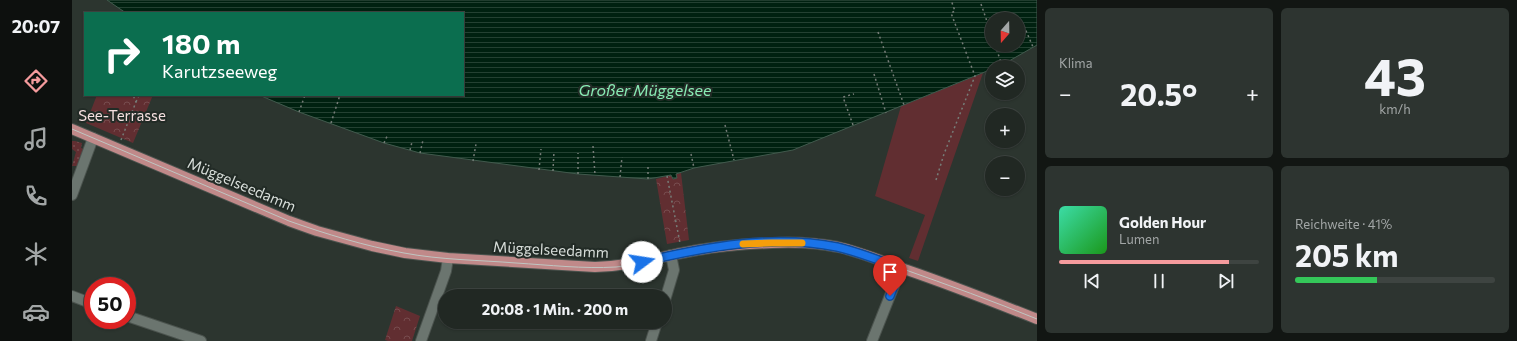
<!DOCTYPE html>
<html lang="de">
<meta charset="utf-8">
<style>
:root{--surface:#212823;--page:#2d3430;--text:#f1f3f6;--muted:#a2a6a6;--line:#3e4441;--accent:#f59b9d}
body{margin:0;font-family:Commissioner,sans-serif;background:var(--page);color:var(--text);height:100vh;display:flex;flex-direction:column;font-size:15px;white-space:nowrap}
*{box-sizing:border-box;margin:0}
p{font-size:13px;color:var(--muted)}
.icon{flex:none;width:22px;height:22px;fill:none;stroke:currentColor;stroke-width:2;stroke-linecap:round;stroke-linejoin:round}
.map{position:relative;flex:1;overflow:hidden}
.details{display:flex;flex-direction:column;gap:8px;padding:8px;background:#121613;width:480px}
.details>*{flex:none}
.top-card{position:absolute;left:12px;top:12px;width:380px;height:84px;border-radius:0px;box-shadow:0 1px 3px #0004,0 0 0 1px var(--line);background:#0b6e4f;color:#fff;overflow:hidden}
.needle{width:26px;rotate:200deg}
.controls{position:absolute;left:913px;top:12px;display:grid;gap:8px}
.controls a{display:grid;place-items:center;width:40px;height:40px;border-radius:50%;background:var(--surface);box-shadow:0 1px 3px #0004,0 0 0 1px var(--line);font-size:20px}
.speed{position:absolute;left:12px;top:277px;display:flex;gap:8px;font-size:20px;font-weight:700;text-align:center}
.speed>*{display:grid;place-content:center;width:52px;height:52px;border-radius:50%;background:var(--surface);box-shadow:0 1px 3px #0004,0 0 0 1px var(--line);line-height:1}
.speed .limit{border:6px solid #d22;background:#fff;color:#111}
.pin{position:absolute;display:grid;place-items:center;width:34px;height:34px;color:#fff;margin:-41px -17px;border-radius:50% 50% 50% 0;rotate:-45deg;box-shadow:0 0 4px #0007}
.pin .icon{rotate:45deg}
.me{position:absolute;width:44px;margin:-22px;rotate:76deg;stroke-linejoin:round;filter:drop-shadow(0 0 3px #0008)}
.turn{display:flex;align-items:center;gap:14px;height:84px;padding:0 12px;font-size:18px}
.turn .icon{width:52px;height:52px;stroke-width:2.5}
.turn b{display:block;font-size:28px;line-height:34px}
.big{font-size:30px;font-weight:700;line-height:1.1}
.details .tile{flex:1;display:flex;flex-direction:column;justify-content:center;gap:6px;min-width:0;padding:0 14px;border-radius:6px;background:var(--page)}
.details .dial{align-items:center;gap:0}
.dial b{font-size:52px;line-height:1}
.song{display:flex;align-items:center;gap:12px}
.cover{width:48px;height:48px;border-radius:6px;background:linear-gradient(135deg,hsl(160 70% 55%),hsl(120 70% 35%))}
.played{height:4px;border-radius:2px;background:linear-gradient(90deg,var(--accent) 85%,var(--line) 85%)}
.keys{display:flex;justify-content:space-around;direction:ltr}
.heat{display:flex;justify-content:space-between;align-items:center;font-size:22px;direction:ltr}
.charge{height:6px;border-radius:3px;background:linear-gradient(90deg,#34c759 41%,var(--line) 0)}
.details .tiles{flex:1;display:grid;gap:8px;grid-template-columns:repeat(2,1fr)}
.trip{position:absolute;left:366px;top:289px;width:234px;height:40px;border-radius:20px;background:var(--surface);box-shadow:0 1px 3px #0004,0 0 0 1px var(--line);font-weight:700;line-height:40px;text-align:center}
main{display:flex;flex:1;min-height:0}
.menu{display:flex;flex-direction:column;width:72px;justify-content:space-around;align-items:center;background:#0d100e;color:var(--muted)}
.menu .icon{width:28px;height:28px}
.menu .current{color:var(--accent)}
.menu b{font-size:18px;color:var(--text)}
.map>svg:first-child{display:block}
</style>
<main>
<nav class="menu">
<b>20:07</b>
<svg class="icon current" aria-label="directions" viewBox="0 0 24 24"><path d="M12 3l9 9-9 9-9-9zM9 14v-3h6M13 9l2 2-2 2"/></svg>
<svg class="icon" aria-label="music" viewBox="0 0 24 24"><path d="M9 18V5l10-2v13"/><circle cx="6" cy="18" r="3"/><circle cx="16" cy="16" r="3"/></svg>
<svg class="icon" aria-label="phone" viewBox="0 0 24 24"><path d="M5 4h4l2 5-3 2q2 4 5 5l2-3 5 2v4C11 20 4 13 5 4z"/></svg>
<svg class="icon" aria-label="climate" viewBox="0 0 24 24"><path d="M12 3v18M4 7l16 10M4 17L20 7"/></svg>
<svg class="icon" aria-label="car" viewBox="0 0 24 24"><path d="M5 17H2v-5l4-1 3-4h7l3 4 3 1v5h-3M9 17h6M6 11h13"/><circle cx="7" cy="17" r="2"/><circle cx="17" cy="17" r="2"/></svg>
</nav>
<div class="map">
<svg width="965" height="341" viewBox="0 0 965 341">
<defs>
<pattern id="grass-dots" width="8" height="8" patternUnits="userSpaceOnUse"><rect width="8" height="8" fill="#612e31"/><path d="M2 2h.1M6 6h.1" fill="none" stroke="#774c4e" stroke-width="1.8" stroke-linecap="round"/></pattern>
<pattern id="park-crowns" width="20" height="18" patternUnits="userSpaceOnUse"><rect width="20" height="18" fill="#612e31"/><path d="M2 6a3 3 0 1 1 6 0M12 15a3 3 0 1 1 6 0" fill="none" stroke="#774c4e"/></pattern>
<pattern id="water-rules" width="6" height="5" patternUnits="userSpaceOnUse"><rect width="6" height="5" fill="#002110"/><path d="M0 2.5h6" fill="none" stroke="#244132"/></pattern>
</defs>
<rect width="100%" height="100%" fill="#2c352f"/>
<path fill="url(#grass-dots)" d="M0,141H3L10,143L9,148L12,149L5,166H0L4,152L0,149Z"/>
<g fill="url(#park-crowns)">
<path d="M25,95H81L61,143L14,123Z"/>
<path d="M609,173L617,240L595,244L584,179L600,175L601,179L604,178V174Z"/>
<path d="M324,306L348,316L340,341H316L313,340Z"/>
</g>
<path fill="#612e31" d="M911,73L846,261L837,258L853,215L803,196L829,106Z"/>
<path fill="url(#water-rules)" stroke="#415a4d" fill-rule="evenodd" d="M35,0H965V45L930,65L920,67V69L721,150L622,168L604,174L605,178L601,179L599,175L576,179L506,174L348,153L312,143L227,112L187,95H391V13H54ZM920,19H946V45H920Z"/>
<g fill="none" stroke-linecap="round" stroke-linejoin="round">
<g stroke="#4b534e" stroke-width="12">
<g id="minor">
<path d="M0,195L21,138"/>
<path d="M0,296L21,304"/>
<path d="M593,300L602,270L599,255"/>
<path d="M55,316L129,341"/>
<path d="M349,341L374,271L376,258"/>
<path d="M579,341L585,322"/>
<path d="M800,341L829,268"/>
</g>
</g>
<g stroke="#4b534e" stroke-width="12">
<path id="major" d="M0,129L217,221L245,231L300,246L333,253L376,258L523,267C556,266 579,259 610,253C639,247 669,244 700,243C721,242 745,243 766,247C789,252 812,262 835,270C879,285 922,302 965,319"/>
</g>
<g stroke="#767d78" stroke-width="1.5" stroke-dasharray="2 3" stroke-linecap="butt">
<path d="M909,4L920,36"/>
<path d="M952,26L961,47"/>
<path d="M806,32L832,105"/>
<path d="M923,45L930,65"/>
<path d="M802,74L814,113"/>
<path d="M64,102L67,95"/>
<path d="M227,112L233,95"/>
<path d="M259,123L268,95"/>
<path d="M653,125L662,160"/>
<path d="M781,125L771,97L782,94"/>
<path d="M49,140L64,102L61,95"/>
<path d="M312,143L316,134"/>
<path d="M521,146L523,175"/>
<path d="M338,150L340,142"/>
<path d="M348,153L351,140"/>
<path d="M619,154L622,168"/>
<path d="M401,161L404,144"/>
<path d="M467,170L469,149"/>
<path d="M481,171L482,151"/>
<path d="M506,174V153"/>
<path d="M595,176L608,243"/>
<path d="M548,177L550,157"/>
<path d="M576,179V166"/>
<path d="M864,180L872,154L903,76L879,13L883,11L879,0"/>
</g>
<use href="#minor" stroke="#6b756f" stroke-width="10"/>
<use href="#major" stroke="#c08989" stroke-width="10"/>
<path stroke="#bfc6c2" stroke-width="1" d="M0,129L217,221C254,234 293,246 332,253C369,260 407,260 444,263C477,265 511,269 544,267C573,264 602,254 630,247C661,240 707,241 738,244C771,247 800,258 831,269C876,285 921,301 965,319"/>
</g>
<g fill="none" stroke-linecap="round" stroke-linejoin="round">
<g stroke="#114b97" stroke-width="10">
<path id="route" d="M570,262C633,247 701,234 765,247C787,252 808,261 829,268L818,296"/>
</g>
<use href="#route" stroke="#1a73e8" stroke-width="7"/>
<path stroke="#f59e0b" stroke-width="7" d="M671,244L700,243H730"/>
</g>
<g text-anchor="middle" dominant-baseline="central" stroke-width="4" stroke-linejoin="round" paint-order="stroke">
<g font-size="15" fill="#f4dede" stroke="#222b26">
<text x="50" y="115">See-Terrasse</text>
</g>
<g font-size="15" fill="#d8deda" stroke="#222b26">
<text transform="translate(170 184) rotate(23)">Müggelseedamm</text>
<text transform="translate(479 249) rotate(3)">Müggelseedamm</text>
</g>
<g font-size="16" font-style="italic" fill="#89ebb4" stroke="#222b26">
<text x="573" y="89">Großer Müggelsee</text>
</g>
</g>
</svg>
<div class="controls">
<a><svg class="needle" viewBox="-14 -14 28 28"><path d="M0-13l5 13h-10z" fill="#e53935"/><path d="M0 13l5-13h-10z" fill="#a2a6a6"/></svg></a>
<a><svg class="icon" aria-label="layers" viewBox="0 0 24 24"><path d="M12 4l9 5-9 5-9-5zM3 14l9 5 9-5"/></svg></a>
<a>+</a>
<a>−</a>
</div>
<div class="speed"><div class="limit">50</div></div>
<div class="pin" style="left:818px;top:296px;background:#d93025"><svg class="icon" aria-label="arrive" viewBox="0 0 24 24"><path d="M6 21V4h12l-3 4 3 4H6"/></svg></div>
<svg class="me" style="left:570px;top:262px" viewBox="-20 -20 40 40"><circle r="19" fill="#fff"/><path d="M0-13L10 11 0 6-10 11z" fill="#1a73e8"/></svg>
<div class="trip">20:08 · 1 Min. · 200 m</div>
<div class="top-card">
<div class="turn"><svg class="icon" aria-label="right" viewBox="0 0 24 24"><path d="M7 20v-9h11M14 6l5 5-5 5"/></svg><div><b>180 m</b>Karutzseeweg</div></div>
</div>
</div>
<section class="details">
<div class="tiles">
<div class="tile"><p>Klima</p>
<div class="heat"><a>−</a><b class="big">20.5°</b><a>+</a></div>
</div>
<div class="tile dial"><b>43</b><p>km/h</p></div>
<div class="tile">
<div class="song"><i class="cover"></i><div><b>Golden Hour</b><p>Lumen</p></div></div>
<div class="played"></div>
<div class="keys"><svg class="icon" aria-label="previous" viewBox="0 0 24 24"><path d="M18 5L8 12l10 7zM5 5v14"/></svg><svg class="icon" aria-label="pause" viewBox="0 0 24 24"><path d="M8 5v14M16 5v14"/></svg><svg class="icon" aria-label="next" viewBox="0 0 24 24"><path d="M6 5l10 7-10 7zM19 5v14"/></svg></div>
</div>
<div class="tile"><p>Reichweite · 41%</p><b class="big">205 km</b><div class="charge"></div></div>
</div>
</section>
</main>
